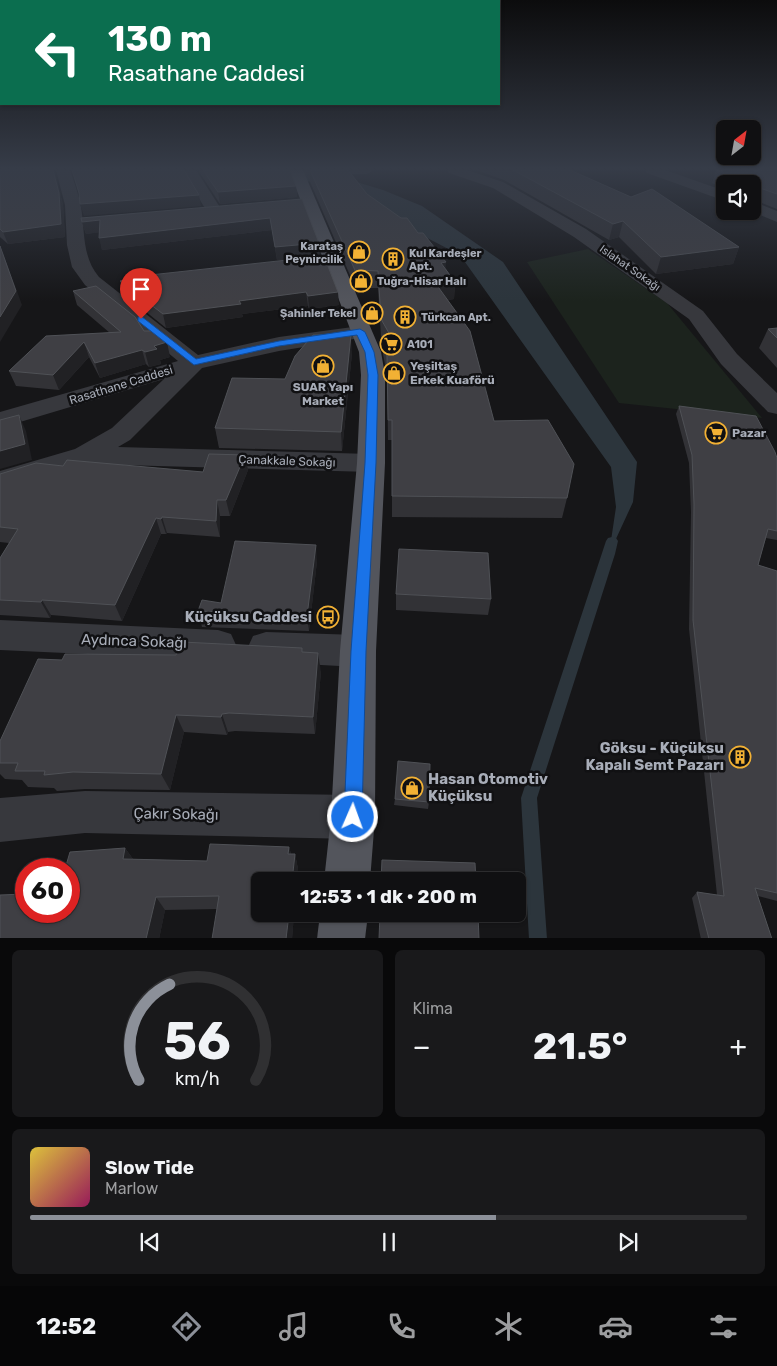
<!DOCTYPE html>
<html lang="tr">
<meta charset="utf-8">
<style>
:root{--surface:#101012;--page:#19191b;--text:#f1f3f6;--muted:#9c9d9f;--line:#303032;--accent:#8c9099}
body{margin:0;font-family:Rubik,sans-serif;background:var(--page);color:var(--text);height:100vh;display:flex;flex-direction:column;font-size:19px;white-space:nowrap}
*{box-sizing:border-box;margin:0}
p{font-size:16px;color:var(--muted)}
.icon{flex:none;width:28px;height:28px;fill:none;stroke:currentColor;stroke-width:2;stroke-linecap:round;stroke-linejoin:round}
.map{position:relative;height:938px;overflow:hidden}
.side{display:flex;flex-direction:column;gap:12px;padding:12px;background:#09090a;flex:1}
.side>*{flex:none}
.hud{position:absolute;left:0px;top:0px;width:500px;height:105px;box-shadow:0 1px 4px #0004,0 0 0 1px var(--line);background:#0b6e4f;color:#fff;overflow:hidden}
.needle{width:32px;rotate:31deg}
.buttons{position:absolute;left:716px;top:120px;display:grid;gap:10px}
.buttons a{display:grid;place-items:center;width:45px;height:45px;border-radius:8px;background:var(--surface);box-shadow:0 1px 4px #0004,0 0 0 1px var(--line);font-size:25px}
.speed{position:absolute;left:15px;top:858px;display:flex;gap:10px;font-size:25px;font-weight:700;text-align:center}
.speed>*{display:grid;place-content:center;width:65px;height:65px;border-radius:50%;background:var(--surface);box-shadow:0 1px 4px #0004,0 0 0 1px var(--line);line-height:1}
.speed .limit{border:8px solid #d22;background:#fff;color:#111}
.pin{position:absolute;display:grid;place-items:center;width:42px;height:42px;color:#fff;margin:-51px -21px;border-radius:50% 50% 50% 0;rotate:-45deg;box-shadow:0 0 5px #0007}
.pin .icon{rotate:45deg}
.me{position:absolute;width:55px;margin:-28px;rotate:2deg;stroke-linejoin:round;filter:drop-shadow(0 0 4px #0008)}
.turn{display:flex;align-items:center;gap:18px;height:105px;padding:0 25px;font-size:22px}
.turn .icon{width:65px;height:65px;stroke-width:2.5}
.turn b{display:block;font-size:35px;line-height:42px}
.big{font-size:38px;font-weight:700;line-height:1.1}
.side .widget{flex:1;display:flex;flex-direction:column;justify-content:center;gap:8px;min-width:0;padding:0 18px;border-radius:8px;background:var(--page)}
.side .dial{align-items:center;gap:0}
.dial svg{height:130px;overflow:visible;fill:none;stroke:var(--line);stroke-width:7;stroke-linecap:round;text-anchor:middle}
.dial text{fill:var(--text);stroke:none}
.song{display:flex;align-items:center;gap:15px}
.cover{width:60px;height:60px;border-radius:8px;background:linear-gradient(135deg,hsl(50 70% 55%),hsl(330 70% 35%))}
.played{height:5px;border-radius:2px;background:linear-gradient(90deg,var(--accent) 65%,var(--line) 65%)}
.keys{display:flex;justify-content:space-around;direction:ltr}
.heat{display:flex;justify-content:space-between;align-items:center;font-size:28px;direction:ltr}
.side .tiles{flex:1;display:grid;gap:12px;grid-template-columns:1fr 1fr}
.widget:last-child{grid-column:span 2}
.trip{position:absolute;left:251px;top:872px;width:275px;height:50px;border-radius:8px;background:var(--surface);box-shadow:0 1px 4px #0004,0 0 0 1px var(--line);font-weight:700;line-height:50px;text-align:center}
.menu{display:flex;height:80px;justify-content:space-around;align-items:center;background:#060607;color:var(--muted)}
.menu .icon{width:35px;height:35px}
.menu .selected{color:var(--accent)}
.menu b{font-size:22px;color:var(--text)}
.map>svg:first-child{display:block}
</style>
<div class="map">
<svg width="777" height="939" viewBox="0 0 777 939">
<rect width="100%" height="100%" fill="#161618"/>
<path fill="#1c231d" d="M588,249L667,303L762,418L619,403L527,262Z"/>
<path fill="#2c353c" d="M257,170H317L383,190L422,206L503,262L637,462L633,502L609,554L616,507L611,467L460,255L325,185Z"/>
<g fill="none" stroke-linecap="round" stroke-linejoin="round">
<path fill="#2c353c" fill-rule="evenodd" d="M612,537L616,538L618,541L615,554L537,798L547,939H529L521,798L606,541L608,538Z"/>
<g fill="#37383d" fill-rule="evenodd">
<path d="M56,170H70C74,182 79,195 81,207C85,232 82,257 99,277L198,355L279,337L360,326L368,327L371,332L368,337L360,338L279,351L202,368L130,440L118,447L371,454L381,457L385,463L381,469L371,472L85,464L0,491V471L75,449L112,428L164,379L0,428V412L178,361L85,285L72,267L67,245L65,205Z"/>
<path d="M182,170H196L223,212L221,215H209Z"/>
<path d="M290,170H374L367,174L296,175L291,174Z"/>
<path d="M447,170H467L503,182L586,229L703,311L737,354L777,393V414L768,412L721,364L689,319L574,237L493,188L449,173Z"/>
<path d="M645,170H665L725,191V201L647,173Z"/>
<path d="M752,201L777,211V222L751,211H752Z"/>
<path d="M0,620L218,630L231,634L236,645L231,656L218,660L0,650Z"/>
<path d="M266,632L358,635L371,640L376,651L371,662L358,667L266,662L253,658L248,647L253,636Z"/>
<path d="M85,791L353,795L368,802L375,817L368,832L353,839L85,833L0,842V798Z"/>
</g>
<g fill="#53555c" fill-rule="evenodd">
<path d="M289,170H303L381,352L385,375V463L376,651L375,817L370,881H324L331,817L340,651L357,463L361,375L359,352Z"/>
<path d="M320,914H368L365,939H317Z"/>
</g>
</g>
<g fill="#323236">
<path d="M0,170H54L63,205L65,237L8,244L0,237Z"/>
<path d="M198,170H290L296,186L297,197L220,204Z"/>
<path d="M307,170H348L367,194L446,269L455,282L454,299L448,300L494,421L567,498L562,518L392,517V440H388L387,375L383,354V341L381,337L378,288H359L358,294L308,177Z"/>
<path d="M476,170H583L575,172L739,247L733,264L656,274L619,237L609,240L504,180Z"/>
<path d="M716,170H777V209L752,199V184H725V189L712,183Z"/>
<path d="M302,199L320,256L277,260L272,230L102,250L99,232L86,234L82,222Z"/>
<path d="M324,256L339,305L309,309L308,306L242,314L243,317L166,328L124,294L120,281Z"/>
<path d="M73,291L144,331L170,357L160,360L161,364L149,367L146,364L100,378L89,357L59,390L16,386L9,371L110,333L77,305Z"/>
<path d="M777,328V368L759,348L768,329Z"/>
<path d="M352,353L342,451L219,448L215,428L285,379Z"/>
<path d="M679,406L777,458V540L766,538L758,565L777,571V901L758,896L772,939H701L692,898L697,892L717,895L689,629L691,512L689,463L676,414Z"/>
<path d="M245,455L248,470L230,516H220V537L167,533L166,534H161L122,621L51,615L50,618L0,615V558L9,543L0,542V474L63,466L203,472Z"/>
<path d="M317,561L309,631L202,627L198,611L221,603Z"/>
<path d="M396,594L491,599L488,615L396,610Z"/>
<path d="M302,648L303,653L321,672L315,734L235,731L228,732L227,735L184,732L170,790L85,789L57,791L54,788L28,787L22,780L5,779L0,774V741L62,660L176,655Z"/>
<path d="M395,799L429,802L428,809L394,805Z"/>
<path d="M289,847L291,854H295L298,869L260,914H294L292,939H212L217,909L165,910L159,939H0L69,911L125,848L133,859L207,861Z"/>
</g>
<g fill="#212124">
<path d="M53,170H55L63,205L65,237L8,244L3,232Z"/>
<path d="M555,170H583L554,178Z"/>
<path d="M296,186L297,197L220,204L218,192Z"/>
<path d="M757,187L753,199L752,195L755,188Z"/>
<path d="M199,195L201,206L84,216L80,204Z"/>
<path d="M270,218L272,230L102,250L99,238Z"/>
<path d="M100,220L103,232L86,234L82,222Z"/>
<path d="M623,221L619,237L609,240L613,224Z"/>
<path d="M319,243L320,256L277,260L275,247Z"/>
<path d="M0,245L22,305L0,342Z"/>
<path d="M739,247L733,264L656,274L661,257Z"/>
<path d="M446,262L445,280L441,263Z"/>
<path d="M358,270L359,288L358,294Z"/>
<path d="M455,282L454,299L436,302V284Z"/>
<path d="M306,292L308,306L242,314L243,317L166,328L163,314L239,301Z"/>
<path d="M338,292L339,305L309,309L308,296Z"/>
<path d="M351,335L352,353L342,451L341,432Z"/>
<path d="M84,342L89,357L59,390L53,375Z"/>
<path d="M167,342L170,357L160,360L161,364L149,367L145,352L154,346Z"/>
<path d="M142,350L146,364L100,378L95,363Z"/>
<path d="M19,415L26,431L32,460L0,469V451Z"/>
<path d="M245,455L248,470L230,516L226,500Z"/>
<path d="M217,500L220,516V537L216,521Z"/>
<path d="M162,517L167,533L166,534L161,519Z"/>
<path d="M156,518L161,534L122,621L115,605Z"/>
<path d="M316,545L317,561L309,631L307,616Z"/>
<path d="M42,600L51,615L50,618L41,602Z"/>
<path d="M318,653L321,672L315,734L313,717Z"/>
<path d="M222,714L228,732L227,735L221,717Z"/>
<path d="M176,715L184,732L170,790L161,774Z"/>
<path d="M289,847L293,861L288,854Z"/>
<path d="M125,848L135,862L123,859Z"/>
<path d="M295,854L298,869L297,881H292Z"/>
<path d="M156,897L165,910L159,939H146Z"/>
<path d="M289,914H294L292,939H286Z"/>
</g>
<g fill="#3f3f44" stroke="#4f5156">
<path d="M0,170H53L59,193L61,224L3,232L0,229Z"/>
<path d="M72,170H184L199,195L80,204L79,193Z"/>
<path d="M203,170H290L296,186L218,192Z"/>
<path d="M310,170H348L367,194L401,218H407L418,233H423L446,262L441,263L455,282L436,284L470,331L494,421L548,420L574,464L567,498L392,496V420H388L387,356L383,335H390L381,319L378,271L358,270V277Z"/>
<path d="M513,170H570L631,197L652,189L739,247L661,257L623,221L613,224Z"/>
<path d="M716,170H777V194L757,187L755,188L752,187V184H746Z"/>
<path d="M302,199L319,243L275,247L270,218L99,238L100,220L82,222L81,218Z"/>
<path d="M0,246L16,291L0,317Z"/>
<path d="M324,256L338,292L308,296L306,292L239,301L241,304L163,314L120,281L150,275Z"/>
<path d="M96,286L135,317L144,331H152L167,342L154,346L157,349L145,352L142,350L95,363L84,342L53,375L9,371L46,336L121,332L73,291Z"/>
<path d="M777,328V338L768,329Z"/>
<path d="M313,335H351L341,432L215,428L232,378L285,379L295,356Z"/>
<path d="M679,406L756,416L775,452L777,458V531L768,529L758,565L777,571V893L755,888L772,939H709L697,892L724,896L693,620L694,504L692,455Z"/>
<path d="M19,415L25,444L0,451V420Z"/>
<path d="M209,454L245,455L226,500H217L216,521L162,517L161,519L156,518L115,605L42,600L41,602L0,600V558L18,529L0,527V474L36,463L63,466L67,460L203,472Z"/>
<path d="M235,541L316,545L307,616L198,611L202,600L221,603Z"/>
<path d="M399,549L488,553L491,599L396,594Z"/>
<path d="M182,642L302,648V652L318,653L313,717L229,713L222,714L221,717L176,715L161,774L73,772L44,775L45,771H15L18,763H0V741L38,659L62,660L65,654L176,655Z"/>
<path d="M398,761L430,764L429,802L395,799Z"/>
<path d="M210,844L289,847L288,854H295L292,881H260V914H289L286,939H212L219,896L156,897L146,939H0V895L26,894V911H69V869H65L70,852L125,848L123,859L207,861Z"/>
<path d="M382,860L475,863L476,881H381Z"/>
<path d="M380,914H478L479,939H379Z"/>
</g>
<linearGradient id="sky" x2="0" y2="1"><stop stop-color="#0c0c0d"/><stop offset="0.56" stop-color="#363c48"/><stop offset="1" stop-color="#363c48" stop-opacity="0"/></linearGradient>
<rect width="777" height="301" fill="url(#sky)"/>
<path fill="#1a73e8" stroke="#114b97" d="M141,316L196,359L279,341L360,329L365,332L374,352L378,375L376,463L366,651L362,817L359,824L353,826L346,824L344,817L351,651L365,463L368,375L365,352L357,335L279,346L194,365L138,321V317Z"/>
<defs>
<g id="shop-ring" transform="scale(1.125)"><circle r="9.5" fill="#111113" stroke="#f2b134" stroke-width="1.5"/><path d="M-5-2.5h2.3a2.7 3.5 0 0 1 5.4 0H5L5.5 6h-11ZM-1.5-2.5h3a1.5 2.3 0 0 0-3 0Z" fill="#f2b134"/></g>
<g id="building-ring" transform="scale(1.125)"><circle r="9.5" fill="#111113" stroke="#f2b134" stroke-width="1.5"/><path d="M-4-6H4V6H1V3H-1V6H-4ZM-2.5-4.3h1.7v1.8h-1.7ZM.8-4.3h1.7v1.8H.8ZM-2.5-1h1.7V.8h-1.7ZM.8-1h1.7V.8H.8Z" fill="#f2b134"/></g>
<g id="supermarket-ring" transform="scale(1.125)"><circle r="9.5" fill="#111113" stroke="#f2b134" stroke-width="1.5"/><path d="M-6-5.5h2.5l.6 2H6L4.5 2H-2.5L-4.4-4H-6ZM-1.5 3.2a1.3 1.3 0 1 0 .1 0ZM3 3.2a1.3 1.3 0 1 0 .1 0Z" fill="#f2b134"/></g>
<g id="bus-ring" transform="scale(1.125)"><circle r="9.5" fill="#111113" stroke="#f2b134" stroke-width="1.5"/><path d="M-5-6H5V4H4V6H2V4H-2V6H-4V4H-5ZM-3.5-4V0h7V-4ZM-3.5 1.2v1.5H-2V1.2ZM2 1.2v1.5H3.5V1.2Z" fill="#f2b134"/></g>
</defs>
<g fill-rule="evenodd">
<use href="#shop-ring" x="359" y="252"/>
<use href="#building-ring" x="393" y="259"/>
<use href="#shop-ring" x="361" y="281"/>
<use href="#shop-ring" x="372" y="313"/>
<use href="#building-ring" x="405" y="317"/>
<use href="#supermarket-ring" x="391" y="344"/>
<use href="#shop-ring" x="323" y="366"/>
<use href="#shop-ring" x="394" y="373"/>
<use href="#supermarket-ring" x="716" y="433"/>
<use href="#bus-ring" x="328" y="617"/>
<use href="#building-ring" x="740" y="757"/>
<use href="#shop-ring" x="412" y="788"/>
</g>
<g text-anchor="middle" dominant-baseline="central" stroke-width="5" stroke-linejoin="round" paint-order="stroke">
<g font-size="11" font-weight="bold" fill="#a8adb8" stroke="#111113" text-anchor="start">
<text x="343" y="246" text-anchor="end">Karataş<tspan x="343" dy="13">Peynircilik</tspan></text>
<text x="409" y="253">Kul Kardeşler<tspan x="409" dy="13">Apt.</tspan></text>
<text x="377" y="281">Tuğra-Hisar Halı</text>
<text x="356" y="313" text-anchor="end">Şahinler Tekel</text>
<text x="421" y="317">Türkcan Apt.</text>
<text x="407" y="344">A101</text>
</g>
<g font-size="11" fill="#a8adb8" stroke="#111113">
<text transform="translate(630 268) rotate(35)">Islahat Sokağı</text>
</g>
<g font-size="12" font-weight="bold" fill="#a8adb8" stroke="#111113" text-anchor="start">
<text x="410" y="366">Yeşiltaş<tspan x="410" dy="14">Erkek Kuaförü</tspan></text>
<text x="323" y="387" text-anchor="middle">SUAR Yapı<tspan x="323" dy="14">Market</tspan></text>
<text x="732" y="433">Pazar</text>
</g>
<g font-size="12" fill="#a8adb8" stroke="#111113">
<text transform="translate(121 385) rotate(-17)">Rasathane Caddesi</text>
<text transform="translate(287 461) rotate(2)">Çanakkale Sokağı</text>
</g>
<g font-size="15" font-weight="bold" fill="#a8adb8" stroke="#111113" text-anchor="end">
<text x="312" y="617">Küçüksu Caddesi</text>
<text x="724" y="748">Göksu - Küçüksu<tspan x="724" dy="17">Kapalı Semt Pazarı</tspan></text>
<text x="428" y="779" text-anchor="start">Hasan Otomotiv<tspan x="428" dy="17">Küçüksu</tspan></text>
</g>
<g font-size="15" fill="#a8adb8" stroke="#111113">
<text transform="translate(134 641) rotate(2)">Aydınca Sokağı</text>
<text transform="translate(176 814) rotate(1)">Çakır Sokağı</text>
</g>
</g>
</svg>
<div class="buttons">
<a><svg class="needle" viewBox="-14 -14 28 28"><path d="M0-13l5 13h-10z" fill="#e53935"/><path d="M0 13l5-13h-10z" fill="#9c9d9f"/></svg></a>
<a><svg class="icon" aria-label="sound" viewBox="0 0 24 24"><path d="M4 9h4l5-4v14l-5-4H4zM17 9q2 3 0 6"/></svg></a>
</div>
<div class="speed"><div class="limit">60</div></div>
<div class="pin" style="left:141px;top:319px;background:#d93025"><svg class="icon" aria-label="arrive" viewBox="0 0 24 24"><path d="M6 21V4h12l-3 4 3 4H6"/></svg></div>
<svg class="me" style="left:353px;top:817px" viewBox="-20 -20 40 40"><circle r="17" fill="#1a73e8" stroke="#fff" stroke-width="3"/><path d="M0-11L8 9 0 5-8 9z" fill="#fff"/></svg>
<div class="trip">12:53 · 1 dk · 200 m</div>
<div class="hud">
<div class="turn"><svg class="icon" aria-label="left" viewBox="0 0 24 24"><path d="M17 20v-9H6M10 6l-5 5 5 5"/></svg><div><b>130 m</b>Rasathane Caddesi</div></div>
</div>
</div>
<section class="side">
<div class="tiles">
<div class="widget dial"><svg viewBox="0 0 100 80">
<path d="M14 69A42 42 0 1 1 86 69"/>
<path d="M14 69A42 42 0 0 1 33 10" stroke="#8c9099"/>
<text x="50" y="56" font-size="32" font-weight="700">56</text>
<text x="50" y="72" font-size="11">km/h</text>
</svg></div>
<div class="widget"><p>Klima</p>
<div class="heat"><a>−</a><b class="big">21.5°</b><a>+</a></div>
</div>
<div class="widget">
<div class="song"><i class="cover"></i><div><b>Slow Tide</b><p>Marlow</p></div></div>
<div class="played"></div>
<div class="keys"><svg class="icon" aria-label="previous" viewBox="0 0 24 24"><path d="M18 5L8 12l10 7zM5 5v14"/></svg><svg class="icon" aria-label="pause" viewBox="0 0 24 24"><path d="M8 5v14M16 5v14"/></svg><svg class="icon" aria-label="next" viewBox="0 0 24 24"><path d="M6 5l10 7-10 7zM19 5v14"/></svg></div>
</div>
</div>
</section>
<nav class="menu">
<b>12:52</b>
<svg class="icon selected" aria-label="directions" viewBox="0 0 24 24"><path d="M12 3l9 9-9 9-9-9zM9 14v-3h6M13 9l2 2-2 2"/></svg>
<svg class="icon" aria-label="music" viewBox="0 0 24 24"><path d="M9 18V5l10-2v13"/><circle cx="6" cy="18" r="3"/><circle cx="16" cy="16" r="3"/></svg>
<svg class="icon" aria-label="phone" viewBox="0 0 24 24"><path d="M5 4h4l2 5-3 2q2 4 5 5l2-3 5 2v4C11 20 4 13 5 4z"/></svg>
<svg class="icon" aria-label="climate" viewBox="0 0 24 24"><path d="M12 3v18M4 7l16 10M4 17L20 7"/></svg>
<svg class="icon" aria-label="car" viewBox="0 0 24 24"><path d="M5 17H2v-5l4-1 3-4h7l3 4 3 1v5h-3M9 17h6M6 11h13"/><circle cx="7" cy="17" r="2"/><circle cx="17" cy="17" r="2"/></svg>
<svg class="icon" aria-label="filters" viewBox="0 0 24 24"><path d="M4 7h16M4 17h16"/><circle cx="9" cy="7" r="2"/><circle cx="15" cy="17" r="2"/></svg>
</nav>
